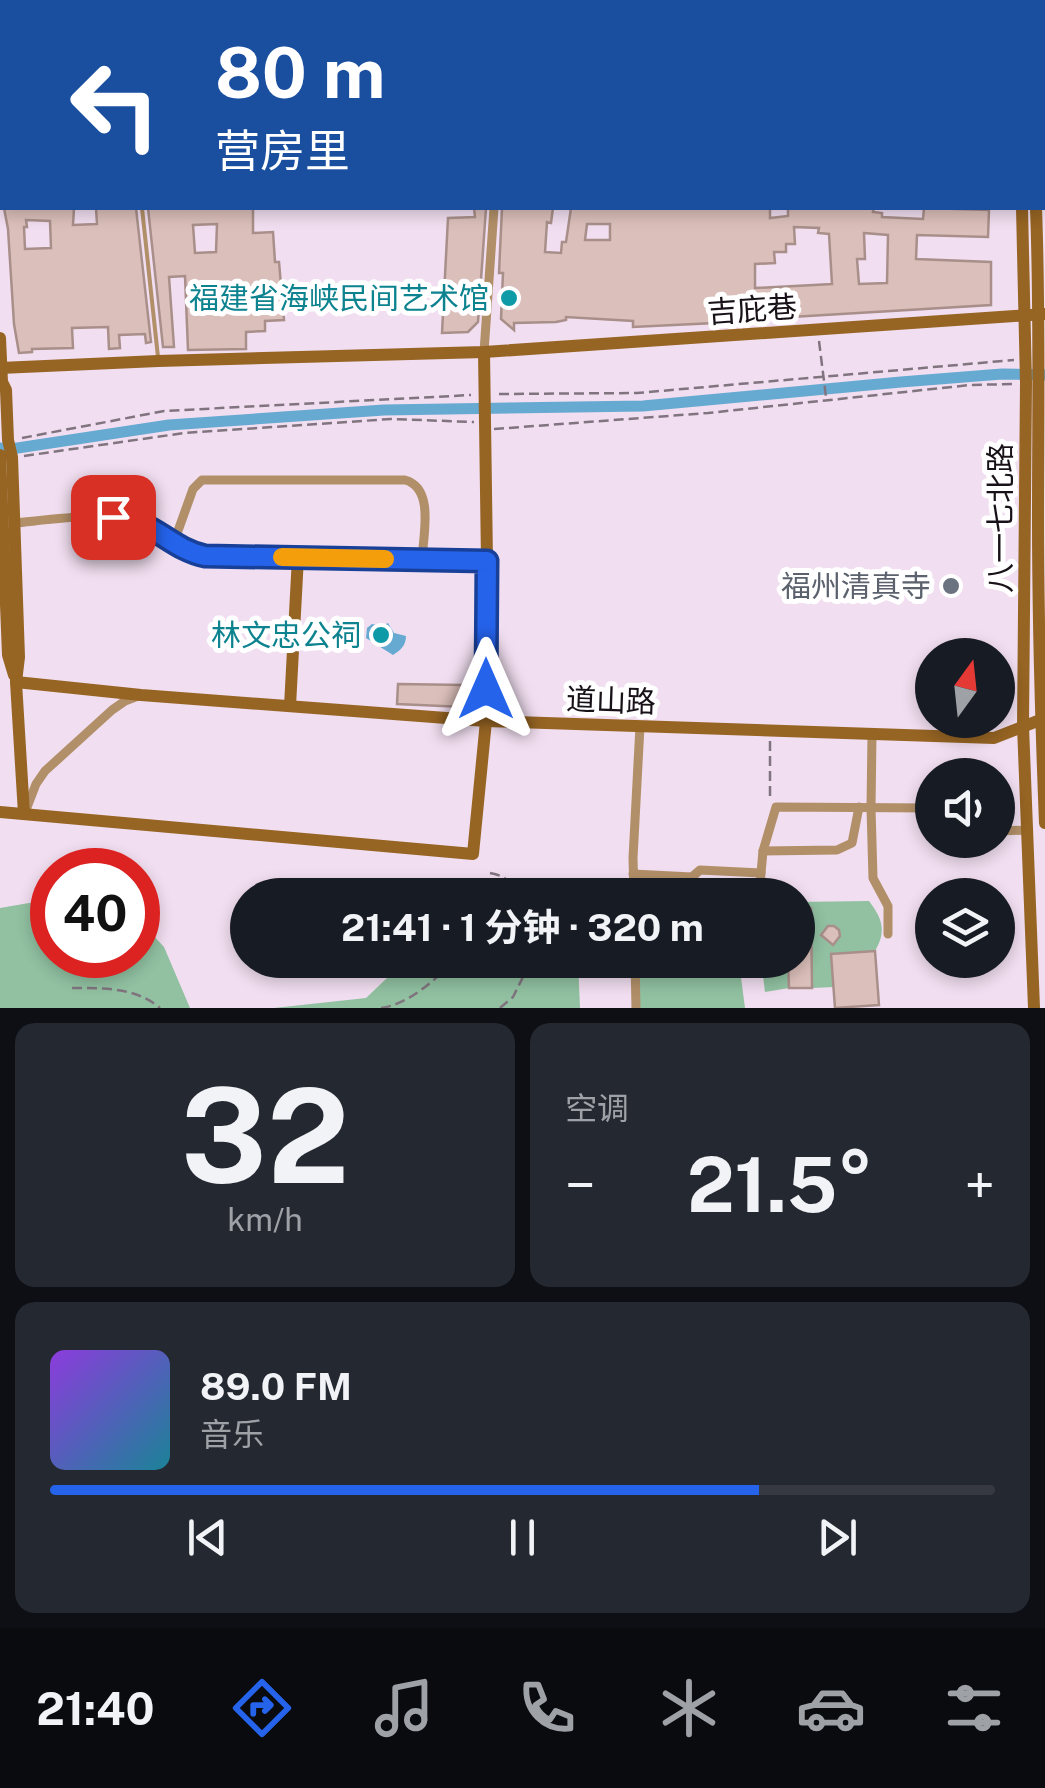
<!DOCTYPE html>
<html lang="zh">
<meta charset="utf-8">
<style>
:root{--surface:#171b24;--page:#242831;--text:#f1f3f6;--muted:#9ea1a6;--line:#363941;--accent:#2563eb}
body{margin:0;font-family:"Public Sans","Noto Sans SC",sans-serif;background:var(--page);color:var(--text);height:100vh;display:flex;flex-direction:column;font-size:38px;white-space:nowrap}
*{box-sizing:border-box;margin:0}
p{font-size:32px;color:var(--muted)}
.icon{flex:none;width:55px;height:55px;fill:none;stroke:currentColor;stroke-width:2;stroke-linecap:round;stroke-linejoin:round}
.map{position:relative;height:1008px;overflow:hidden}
.sheet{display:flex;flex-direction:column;gap:15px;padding:15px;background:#0d0f14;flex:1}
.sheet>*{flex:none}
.guide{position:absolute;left:0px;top:0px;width:1045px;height:210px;box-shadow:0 5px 15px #0003;background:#1a4fa0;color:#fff;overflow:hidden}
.needle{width:65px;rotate:15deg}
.fabs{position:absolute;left:915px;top:638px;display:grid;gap:20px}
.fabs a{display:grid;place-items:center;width:100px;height:100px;border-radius:50%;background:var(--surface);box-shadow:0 5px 15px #0003;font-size:50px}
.speed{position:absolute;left:30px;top:848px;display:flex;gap:20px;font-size:50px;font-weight:700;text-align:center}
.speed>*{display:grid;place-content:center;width:130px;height:130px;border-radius:50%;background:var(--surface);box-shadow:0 5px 15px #0003;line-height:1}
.speed .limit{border:15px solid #d22;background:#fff;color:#111}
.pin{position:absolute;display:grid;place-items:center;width:85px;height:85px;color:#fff;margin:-42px;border-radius:20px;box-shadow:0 5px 15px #0006}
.me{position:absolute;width:110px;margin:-55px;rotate:0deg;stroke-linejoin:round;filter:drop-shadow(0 0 8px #0008)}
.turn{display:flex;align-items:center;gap:35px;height:210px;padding:0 50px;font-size:45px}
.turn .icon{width:130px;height:130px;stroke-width:2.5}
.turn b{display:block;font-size:70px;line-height:85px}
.big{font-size:75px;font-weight:700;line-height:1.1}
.sheet .card{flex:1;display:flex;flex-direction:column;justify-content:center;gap:15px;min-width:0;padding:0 35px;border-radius:20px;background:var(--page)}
.sheet .dial{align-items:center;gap:0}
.dial b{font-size:130px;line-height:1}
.song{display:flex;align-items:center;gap:30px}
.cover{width:120px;height:120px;border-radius:15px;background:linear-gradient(135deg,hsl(270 70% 55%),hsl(190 70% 35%))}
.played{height:10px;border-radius:5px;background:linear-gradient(90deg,var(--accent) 75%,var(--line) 75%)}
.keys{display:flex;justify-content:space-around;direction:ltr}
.heat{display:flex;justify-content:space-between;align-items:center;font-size:55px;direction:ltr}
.sheet .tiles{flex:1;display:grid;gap:15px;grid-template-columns:1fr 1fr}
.card:last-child{grid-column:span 2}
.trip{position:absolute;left:230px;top:878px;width:585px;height:100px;border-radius:50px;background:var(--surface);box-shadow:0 5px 15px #0003;font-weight:700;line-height:100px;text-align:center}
.tab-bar{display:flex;height:160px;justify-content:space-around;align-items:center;background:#090b0e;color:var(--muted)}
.tab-bar .icon{width:70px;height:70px}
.tab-bar .selected{color:var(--accent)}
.tab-bar b{font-size:45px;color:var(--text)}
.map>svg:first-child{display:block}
</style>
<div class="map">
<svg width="1045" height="1008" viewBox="0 0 1045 1008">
<rect width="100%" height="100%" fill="#f1def0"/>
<g fill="#91c1a1">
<path d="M52,899V955H138V919L164,947L190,1008H0V908Z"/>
<path d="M869,901C882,918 887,931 875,951L832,954L834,987L812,988L811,909H798V902Z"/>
<path d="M406,960H578L580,1008H274L366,998Z"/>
<path d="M635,960H744L739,962L745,1008H636Z"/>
<path d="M761,960H788L789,988L765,992Z"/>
</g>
<path fill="#66a9d1" d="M388,623L394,633L406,636C406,645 401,650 393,655L366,638L367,628L372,624L382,626Z"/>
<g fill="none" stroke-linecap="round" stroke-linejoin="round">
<path stroke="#66a9d1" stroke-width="11" d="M0,448L11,449L169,425L384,410L643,406L901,382L1002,374L1045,375"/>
</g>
<g fill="#dbbfba" stroke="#a98f8a" stroke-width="2.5" fill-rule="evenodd">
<path d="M4,208H74L73,225L97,224L96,208H136L151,342L146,343L145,334L119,335L120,348L109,349L108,327L72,328L73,348L32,349V352L19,353L14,324L8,229ZM26,220L50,221L51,248L25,249L24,227H27Z"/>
<path d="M148,208H253V233L273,232L275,262H279L284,320L265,321V331L246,332V349L188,350L185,276L169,277L174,347H163ZM217,224L216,252L195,253L193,225Z"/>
<path d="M474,208H486L478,322L468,332L442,333L448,218L475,217Z"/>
<path d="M502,208H553L551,223L547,222L545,252L561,253L562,242H566L571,208H770V218L788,216V209L797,208H874L873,212L882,213V217L923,219L924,208L989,210L988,237L917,235L916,259L991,262V305L757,319L715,318V323L633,327V321L566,317V320L556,322L514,323V330L501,319L503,273H499ZM587,224H610V240H585ZM794,227L819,228L818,233L829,234L832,284L755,288V264L775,263L774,252H786V244H795ZM864,233L888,235L887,283L859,284L857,259H865Z"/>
<path d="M398,684L464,685V707L397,704Z"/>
<path d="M811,908L812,988H789L788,960H798V909Z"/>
<path d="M828,926H834L839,930L840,936L833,945L821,935Z"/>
<path d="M875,951L879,1005L835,1008L831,954Z"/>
</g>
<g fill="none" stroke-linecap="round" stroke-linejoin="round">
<g stroke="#80747f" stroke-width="2.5" stroke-dasharray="10 5" stroke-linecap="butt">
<path d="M819,341L826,397"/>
<path d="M499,394L637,393L1014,360"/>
<path d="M494,429L708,413L970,385L1014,384"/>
<path d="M22,438L164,411L471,395"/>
<path d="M24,456L184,433L391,419L474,422"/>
<path d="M770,741V797"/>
<path d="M490,873C504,876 511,879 512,895"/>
<path d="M573,960L595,971L623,969"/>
<path d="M72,988C103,988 135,987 160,1008"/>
<path d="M381,1008C410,1004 435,979 456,960"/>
<path d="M500,1008L513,997L527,969L550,960"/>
</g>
<g stroke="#b18f68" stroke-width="4">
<path d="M0,127H2"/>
<path d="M142,208L158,357"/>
</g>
<g stroke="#b18f68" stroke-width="9">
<path d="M161,2V0"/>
<path d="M261,2V0"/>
<path d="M349,2L366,0"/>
<path d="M509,2V0"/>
<path d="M0,10H2"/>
<path d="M1042,91H1045"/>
<path d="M484,352L494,208"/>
<path d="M15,523C48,520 113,510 142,523C164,532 181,551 205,556L487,561"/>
<path d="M174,542L193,489L202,480H405C435,488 423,536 422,560"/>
<path d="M872,734L871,808L873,878L888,906V934"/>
<path d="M26,810L36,784L45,771L112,710L125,701L138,696"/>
<path d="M998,831L1028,830"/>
<path d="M763,851L837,850L852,843L859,807"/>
<path d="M633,874L692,877"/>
<path d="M634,895L633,858L640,726"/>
<path d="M691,895L692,877L700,870L761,873"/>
<path d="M759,895L763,851L776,807L932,808"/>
<path d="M635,960L636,1008"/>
</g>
<g stroke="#966423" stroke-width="12">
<path d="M1022,2V0"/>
<path d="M1036,2V0"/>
<path d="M1022,208L1026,383L1023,726L1034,1008"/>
<path d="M1036,208C1040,312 1038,415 1038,519C1038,621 1041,722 1045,823"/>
<path d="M0,338L2,382L6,390L8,440L12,457L19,657L16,682L24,814"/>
<path d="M0,368L158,361L484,352L1045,314"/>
<path d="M0,455L8,655L14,675"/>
<path d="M16,682L141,695L486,721L994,738L1045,718"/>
<path d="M290,706L298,557"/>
<path d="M0,812L473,854L486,721L487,561L484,352"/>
</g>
</g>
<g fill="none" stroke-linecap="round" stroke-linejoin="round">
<g stroke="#184099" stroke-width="25">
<path id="route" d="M113,517C153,519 170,549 205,556L487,561L486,689"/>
</g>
<use href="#route" stroke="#2563eb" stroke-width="18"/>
<path stroke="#f59e0b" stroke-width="18" d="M282,557L385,559"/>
</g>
<g fill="#0f9aa8" stroke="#fff" stroke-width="4">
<circle cx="509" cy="298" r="10"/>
<circle cx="381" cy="635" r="10"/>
</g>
<circle fill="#6b7280" stroke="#fff" stroke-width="4" cx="951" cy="586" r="10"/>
<g text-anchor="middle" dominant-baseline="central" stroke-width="10" stroke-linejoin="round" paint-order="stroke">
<g font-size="30" fill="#0d838f" stroke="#fff" text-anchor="end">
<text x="489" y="298">福建省海峡民间艺术馆</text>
<text x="361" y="635">林文忠公祠</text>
</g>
<g font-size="30" fill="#181218" stroke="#fff">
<text transform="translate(752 309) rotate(-4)">吉庇巷</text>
<text transform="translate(1000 518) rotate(-90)">八一七北路</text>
<text transform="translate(611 700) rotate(2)">道山路</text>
</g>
<g font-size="30" fill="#5b616d" stroke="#fff" text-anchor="end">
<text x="931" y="586">福州清真寺</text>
</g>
</g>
</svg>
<div class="fabs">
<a><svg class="needle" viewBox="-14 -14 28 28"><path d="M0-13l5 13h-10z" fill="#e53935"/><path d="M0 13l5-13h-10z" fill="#9ea1a6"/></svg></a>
<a><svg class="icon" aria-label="sound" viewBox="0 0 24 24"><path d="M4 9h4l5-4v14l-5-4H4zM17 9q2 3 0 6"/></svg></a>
<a><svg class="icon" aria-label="layers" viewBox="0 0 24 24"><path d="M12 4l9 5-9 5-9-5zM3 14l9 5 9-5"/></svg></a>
</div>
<div class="speed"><div class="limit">40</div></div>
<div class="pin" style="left:113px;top:517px;background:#d93025"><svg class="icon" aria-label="arrive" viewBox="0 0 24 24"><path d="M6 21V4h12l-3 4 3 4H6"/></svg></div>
<svg class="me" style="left:486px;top:689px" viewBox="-20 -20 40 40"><path d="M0-17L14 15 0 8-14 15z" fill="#2563eb" stroke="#fff" stroke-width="4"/></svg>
<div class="trip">21:41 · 1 分钟 · 320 m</div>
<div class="guide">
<div class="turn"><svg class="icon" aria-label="left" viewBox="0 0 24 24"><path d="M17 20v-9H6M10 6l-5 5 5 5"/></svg><div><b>80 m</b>营房里</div></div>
</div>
</div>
<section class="sheet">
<div class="tiles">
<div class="card dial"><b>32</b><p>km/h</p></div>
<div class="card"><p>空调</p>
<div class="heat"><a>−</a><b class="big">21.5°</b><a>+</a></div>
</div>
<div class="card">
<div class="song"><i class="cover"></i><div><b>89.0 FM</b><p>音乐</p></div></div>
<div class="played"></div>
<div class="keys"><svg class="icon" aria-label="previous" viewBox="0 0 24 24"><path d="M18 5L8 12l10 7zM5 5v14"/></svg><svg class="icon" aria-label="pause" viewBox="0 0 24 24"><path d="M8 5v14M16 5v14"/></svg><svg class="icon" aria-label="next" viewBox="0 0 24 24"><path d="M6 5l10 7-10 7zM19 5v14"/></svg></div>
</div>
</div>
</section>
<nav class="tab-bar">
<b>21:40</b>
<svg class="icon selected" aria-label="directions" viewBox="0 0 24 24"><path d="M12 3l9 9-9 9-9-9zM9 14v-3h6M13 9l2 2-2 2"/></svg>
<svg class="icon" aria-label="music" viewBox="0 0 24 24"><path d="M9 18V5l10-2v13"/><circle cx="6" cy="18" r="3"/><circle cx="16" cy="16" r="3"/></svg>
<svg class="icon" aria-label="phone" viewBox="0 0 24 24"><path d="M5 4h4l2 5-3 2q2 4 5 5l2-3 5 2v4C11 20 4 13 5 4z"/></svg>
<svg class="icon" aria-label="climate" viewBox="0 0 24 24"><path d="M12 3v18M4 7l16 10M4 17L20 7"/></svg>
<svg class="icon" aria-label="car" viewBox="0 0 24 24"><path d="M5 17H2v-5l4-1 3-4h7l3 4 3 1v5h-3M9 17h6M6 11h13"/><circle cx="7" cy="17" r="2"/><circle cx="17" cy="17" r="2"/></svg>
<svg class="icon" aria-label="filters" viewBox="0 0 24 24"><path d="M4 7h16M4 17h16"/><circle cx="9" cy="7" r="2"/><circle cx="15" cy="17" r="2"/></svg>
</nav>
